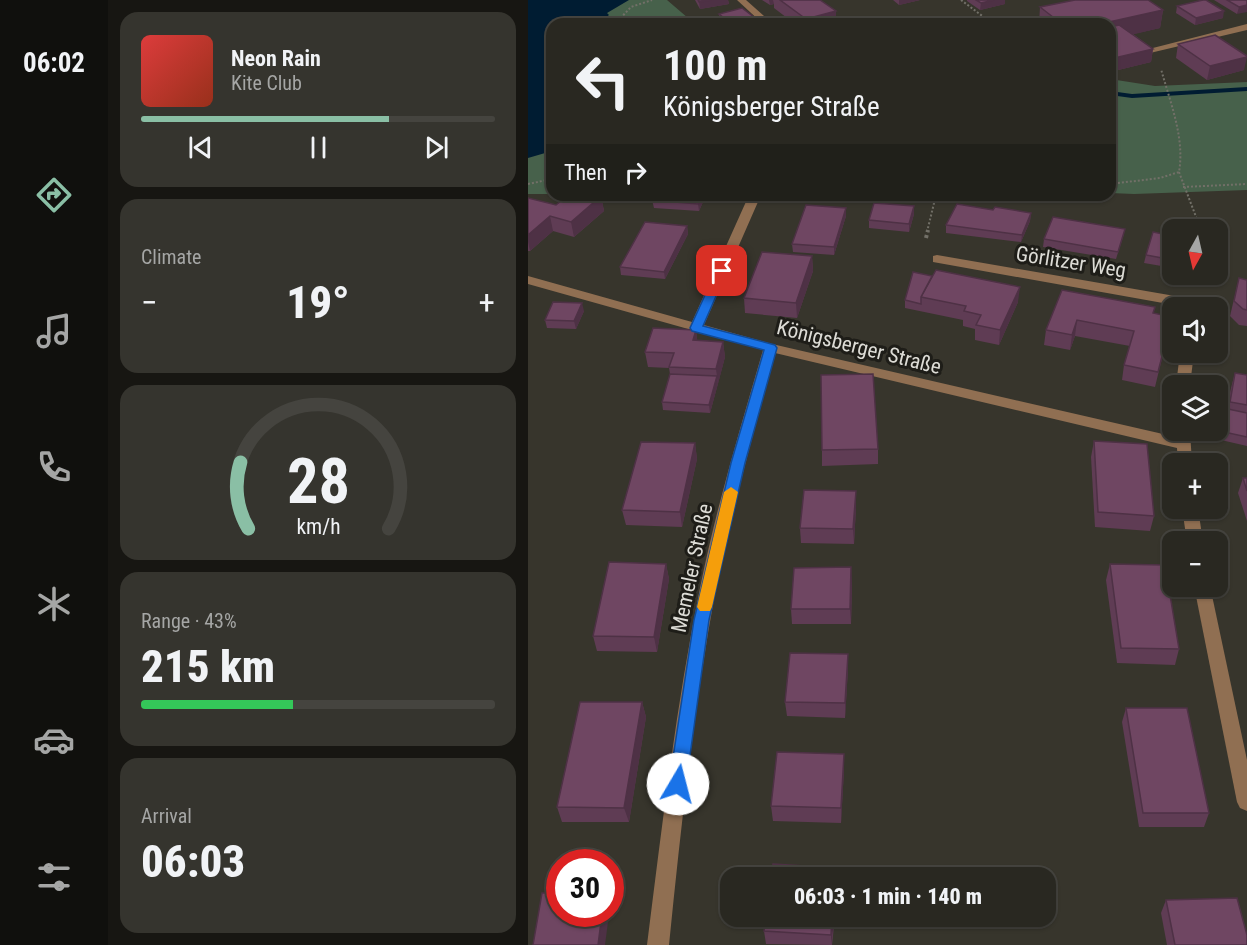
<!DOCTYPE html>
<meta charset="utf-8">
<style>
:root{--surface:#292821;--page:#35342e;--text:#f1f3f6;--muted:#a5a6a5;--line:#45443f;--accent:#8abfa5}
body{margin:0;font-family:"Roboto Condensed",sans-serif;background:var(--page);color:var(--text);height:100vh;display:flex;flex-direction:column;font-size:22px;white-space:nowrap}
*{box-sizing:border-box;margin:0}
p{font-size:20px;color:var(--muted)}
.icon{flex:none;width:33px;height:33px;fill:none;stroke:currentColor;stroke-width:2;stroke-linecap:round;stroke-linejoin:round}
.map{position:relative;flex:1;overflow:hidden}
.drawer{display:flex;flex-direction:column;gap:12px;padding:12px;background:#171612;width:420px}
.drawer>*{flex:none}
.hud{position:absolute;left:18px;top:18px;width:570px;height:183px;border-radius:18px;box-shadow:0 2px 4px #0004,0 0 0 2px var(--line);background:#292821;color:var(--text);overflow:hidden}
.needle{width:39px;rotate:188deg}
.fabs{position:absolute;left:634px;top:219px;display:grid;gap:12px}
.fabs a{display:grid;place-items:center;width:66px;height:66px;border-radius:12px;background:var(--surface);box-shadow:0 2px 4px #0004,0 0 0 2px var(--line);font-size:30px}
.speed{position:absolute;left:18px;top:849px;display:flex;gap:12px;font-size:30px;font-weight:700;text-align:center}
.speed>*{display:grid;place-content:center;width:78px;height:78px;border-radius:50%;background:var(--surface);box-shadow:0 2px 4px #0004,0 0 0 2px var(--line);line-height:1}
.speed .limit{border:9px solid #d22;background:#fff;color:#111}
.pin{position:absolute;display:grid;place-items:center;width:51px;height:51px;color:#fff;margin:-26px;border-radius:12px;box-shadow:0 3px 9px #0006}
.me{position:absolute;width:66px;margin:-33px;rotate:8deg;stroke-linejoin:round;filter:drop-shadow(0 0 4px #0008)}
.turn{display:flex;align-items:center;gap:21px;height:126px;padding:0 18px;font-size:27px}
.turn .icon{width:78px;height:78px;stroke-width:2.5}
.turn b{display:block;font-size:42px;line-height:51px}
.then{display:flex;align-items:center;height:57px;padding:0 18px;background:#0003;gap:12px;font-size:22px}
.big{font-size:45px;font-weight:800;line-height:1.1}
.drawer .widget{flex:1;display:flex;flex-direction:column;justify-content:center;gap:9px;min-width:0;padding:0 21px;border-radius:18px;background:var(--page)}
.drawer .dial{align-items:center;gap:0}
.dial svg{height:156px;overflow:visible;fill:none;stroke:var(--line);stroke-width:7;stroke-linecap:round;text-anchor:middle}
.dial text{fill:var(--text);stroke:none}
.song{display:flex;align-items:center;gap:18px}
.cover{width:72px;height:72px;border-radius:9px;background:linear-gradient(135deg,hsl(0 70% 55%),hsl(10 70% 35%))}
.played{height:6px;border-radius:3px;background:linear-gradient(90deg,var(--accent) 70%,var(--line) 70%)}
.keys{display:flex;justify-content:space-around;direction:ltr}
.heat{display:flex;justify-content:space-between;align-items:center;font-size:33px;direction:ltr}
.charge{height:9px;border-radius:4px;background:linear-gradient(90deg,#34c759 43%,var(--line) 0)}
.trip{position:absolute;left:192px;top:867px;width:336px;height:60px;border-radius:18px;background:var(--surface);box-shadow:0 2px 4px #0004,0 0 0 2px var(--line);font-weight:800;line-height:60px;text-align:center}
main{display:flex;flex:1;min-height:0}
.menu{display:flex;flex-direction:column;width:108px;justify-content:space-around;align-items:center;background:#10100d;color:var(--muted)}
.menu .icon{width:42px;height:42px}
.menu .on{color:var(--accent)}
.menu b{font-size:27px;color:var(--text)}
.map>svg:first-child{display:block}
</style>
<main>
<nav class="menu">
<b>06:02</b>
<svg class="icon on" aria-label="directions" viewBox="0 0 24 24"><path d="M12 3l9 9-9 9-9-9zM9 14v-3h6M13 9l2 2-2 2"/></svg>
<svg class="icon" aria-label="music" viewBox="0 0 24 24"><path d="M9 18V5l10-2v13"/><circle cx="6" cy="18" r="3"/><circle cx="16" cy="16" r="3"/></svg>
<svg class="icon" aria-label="phone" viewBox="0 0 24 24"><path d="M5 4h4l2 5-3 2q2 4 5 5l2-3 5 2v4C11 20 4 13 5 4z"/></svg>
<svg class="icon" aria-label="climate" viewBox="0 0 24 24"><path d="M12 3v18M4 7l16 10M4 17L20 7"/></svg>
<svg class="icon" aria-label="car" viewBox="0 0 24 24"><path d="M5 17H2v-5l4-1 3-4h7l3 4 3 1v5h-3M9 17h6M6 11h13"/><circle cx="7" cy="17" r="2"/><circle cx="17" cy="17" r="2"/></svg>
<svg class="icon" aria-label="filters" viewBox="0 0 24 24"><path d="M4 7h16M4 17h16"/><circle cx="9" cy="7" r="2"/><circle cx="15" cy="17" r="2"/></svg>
</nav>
<section class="drawer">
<div class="widget">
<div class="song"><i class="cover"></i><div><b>Neon Rain</b><p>Kite Club</p></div></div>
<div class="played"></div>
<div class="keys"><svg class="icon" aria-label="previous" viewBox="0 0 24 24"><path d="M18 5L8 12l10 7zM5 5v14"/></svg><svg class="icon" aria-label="pause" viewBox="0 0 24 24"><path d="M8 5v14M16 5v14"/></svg><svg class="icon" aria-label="next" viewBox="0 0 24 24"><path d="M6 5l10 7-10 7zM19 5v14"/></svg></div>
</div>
<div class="widget"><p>Climate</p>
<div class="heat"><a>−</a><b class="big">19°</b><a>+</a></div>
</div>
<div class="widget dial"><svg viewBox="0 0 100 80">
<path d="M14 69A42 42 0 1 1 86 69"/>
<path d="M14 69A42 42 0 0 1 10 35" stroke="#8abfa5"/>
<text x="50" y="56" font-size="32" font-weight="700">28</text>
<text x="50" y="72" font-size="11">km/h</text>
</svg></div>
<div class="widget"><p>Range · 43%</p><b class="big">215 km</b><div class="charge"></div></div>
<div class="widget"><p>Arrival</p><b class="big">06:03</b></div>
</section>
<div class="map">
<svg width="719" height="945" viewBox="0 0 719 945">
<rect width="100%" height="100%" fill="#37352c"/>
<g fill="#47614b">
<path d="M0,0H139L167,24H24V194H0Z"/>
<path d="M582,79L627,86L719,82V190L606,194L582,193Z"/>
</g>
<path fill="#001c32" d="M0,0H101L79,13L81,15L70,24H24V151L0,158Z"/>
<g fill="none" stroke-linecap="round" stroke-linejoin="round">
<path fill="#001c32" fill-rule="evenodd" d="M719,87V91L604,98L582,95V91L604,94Z"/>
<g stroke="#727068" stroke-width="2" stroke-dasharray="2 2" stroke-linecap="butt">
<path d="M433,0L465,24"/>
<path d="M87,24L103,7L124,0"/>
<path d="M499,24L516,20"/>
<path d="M651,172L673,230"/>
<path d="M0,184L24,179"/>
<path d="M582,184L632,178L651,172C657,138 642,102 633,69"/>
<path d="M655,187L719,184"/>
<path d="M399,232L408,195"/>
</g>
<path stroke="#727068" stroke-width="4" stroke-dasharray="3 3" stroke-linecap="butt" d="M398,238L400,230"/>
<g fill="#906f52" fill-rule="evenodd">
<path d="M209,0H218L245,24H235Z"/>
<path d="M719,24V30L622,53L617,50Z"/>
<path d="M221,195H233L176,325L244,344L648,437V430H662L664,464H650L649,448L247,353C226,431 204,509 188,588C166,706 153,826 141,945H119C134,826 148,706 172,588C188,508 212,429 235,350L0,284V276L164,322Z"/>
<path d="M409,255L670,300L676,304V308H663L405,262V256Z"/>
<path d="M652,352H666L662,386H648Z"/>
<path d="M654,508H670L675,542H659Z"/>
<path d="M666,586H682L719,760V811L712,808L709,802Z"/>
</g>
</g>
<g fill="#5f3c54">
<path d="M167,0H200L201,4L172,9Z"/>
<path d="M234,0H292L308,11V24H267L246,8V4L242,5Z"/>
<path d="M365,0H392L371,5Z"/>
<path d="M439,0H477V4L452,10L439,1Z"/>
<path d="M686,0H719L709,14Z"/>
<path d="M649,6L695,18L667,25L648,13Z"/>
<path d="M512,7L635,10L632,28L605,34L625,49L623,62L582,72V24H511Z"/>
<path d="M191,14L235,24H196L192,21Z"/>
<path d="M650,44L716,70L679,80L648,58Z"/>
<path d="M127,195H178L171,211L126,208L124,200Z"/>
<path d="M302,195H347L345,201L302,198Z"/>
<path d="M73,196L76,211L46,237L25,231L2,251H0V198L28,205Z"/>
<path d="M386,206V214L381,232L341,228V220Z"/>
<path d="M318,208V216L306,255L265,252L264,244Z"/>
<path d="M465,210L503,213L502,221L493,242L418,233V225Z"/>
<path d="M159,226L160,234L137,279L93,275L92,267Z"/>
<path d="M597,229L595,237L588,259L515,247L516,239Z"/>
<path d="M645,236V268L616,263L618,255Z"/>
<path d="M284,256L285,271L269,318L217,313L216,298Z"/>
<path d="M385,272L490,302L471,345L447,340V329L435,326V320L377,308V300Z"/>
<path d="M711,278L719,280V326L711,325L702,316Z"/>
<path d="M534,290L626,313L644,317L627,387L594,380L596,365L602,346L547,336L542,350L516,345L518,330Z"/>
<path d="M56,311L48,329L19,328L17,320Z"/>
<path d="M168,330L169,340L195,342L197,357L182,413L135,410L134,402L142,374L141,368L120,367L117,352Z"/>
<path d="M707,373L719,375V446L693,440L703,388Z"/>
<path d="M566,441L626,516L622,531L567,527L563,457Z"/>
<path d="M167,443L169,459L154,527L98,525L94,510Z"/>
<path d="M350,449V464L294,466V450Z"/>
<path d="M715,478H719V521L710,493Z"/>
<path d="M328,491V507L326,544L273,543L272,528Z"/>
<path d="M138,564L141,579L129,652L69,651L65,636Z"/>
<path d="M582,564L651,649L647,665L589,663L578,580Z"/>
<path d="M324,583L323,624H264L263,609Z"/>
<path d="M320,654V669L317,718L259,716L257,702Z"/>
<path d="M114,702L118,717L101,822H34L29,807Z"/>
<path d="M598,708L681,813L676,827H611L594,722Z"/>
<path d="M316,754V769L313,823L245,821L243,806Z"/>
<path d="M638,900L719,945H639L633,913Z"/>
<path d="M238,916H307L304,945L238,944L236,931Z"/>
</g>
<g fill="#4e3145">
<path d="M183,0H200L201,4L172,9L171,2Z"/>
<path d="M241,0H245L246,4L242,5Z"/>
<path d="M371,0H392L371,5Z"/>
<path d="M466,0H477V4L452,10L453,3Z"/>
<path d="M719,5V12L709,14L711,7Z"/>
<path d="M635,10L632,28L582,40V24H572Z"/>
<path d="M308,11V24H279L278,19Z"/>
<path d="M696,11L695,18L667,25L668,18Z"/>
<path d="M625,49L623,62L582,72V59Z"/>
<path d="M719,57L716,70L679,80L682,66Z"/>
<path d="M174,195H178L171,211L170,204Z"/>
<path d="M73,196L76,211L46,237L43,222Z"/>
<path d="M386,206V214L381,232V224Z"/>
<path d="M318,208V216L306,255V247Z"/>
<path d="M503,213L502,221L493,242L494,235Z"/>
<path d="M22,216L25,231L2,251L0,242V235Z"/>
<path d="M159,226L160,234L137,279L136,272Z"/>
<path d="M284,256L285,271L269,318L268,303Z"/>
<path d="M492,287L490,302L471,345L472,330Z"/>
<path d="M54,303L56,311L48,329L46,321Z"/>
<path d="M549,320L547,336L542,350L544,335Z"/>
<path d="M168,330L170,346L165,340Z"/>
<path d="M195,342L197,357L190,384L188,369Z"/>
<path d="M189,376L190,384L182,413L181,405Z"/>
<path d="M167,443L169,459L154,527L152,512Z"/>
<path d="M328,491V507L326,544L325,529Z"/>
<path d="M138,564L141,579L129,652L126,637Z"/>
<path d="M323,567L324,583L323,624L322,609Z"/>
<path d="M320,654V669L317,718V703Z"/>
<path d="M114,702L118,717L101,822L96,808Z"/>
<path d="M316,754V769L313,823V808Z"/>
<path d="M74,914H81L77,945H70Z"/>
<path d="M304,916H307L303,945V935Z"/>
</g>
<g fill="#6f4662" stroke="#4e3145" stroke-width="1.5">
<path d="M170,0H183L171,2Z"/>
<path d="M252,0H292L308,11L278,19Z"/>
<path d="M448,0H466L453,3Z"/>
<path d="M547,0H620L635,10L572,24H534L512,7Z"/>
<path d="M675,0H678L696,11L668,18L649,6Z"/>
<path d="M699,0H719V5L711,7Z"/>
<path d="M214,8L235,24H204L191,14Z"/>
<path d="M591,25L625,49L582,59V27Z"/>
<path d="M687,35L719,56V57L682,66L650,44Z"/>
<path d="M40,195H68L73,196L43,222L22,216L0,235V198L28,205Z"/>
<path d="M127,195H174L170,204L124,200Z"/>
<path d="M346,203L386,206L381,224L341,220Z"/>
<path d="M429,204L465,210L467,207L503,213L494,235L418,225Z"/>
<path d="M278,205L318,208L306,247L264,244Z"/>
<path d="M525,217L597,229L590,252L516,239Z"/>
<path d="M117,222L159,226L136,272L92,267Z"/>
<path d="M625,232L645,236V260L618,255Z"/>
<path d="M234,252L284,256L268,303L216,298Z"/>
<path d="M408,270L492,287L472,330L448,325L453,315L436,311L438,306L393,297Z"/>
<path d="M385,272L404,276L393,297V304L377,300Z"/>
<path d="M711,278L719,280V310L715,309L706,301Z"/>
<path d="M534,290L627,307L625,313L644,317L630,372L596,365L606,331L549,320L544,335L518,330Z"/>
<path d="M25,302L54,303L46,321L17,320Z"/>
<path d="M125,328L168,330L165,340L195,342L188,369L141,367L146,353L117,352Z"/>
<path d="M707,373L719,375V405L702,402Z"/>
<path d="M142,374L189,376L181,405L134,402Z"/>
<path d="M345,374L350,449L294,450L293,375Z"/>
<path d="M700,409L719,413V437L696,432Z"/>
<path d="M566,441L619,444L626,516L570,512Z"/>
<path d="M113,442L167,443L152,512L94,510Z"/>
<path d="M715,478H719V491Z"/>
<path d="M276,490L328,491L325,529L272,528Z"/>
<path d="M81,562L138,564L126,637L65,636Z"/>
<path d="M582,564L637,565L651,649L593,648Z"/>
<path d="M323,567L322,609H263L266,568Z"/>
<path d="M262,653L320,654L317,703L257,702Z"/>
<path d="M52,702H114L96,808L29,807Z"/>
<path d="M598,708H659L681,813H615Z"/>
<path d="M249,752L316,754L313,808L243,806Z"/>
<path d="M245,864L309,868L308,878H243Z"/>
<path d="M14,893H32V914H74L70,945H5Z"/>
<path d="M709,898L719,935V945H647L638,900Z"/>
<path d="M238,916H304L303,935L236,931Z"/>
</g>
<path fill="#1a73e8" stroke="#114b97" stroke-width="1.5" d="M194,268L199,271L175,326L247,345L249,348L217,463L181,620L158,784L156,790L150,792L144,790L141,784L166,620L203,463L236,350L164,331L162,328L188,271Z"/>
<path fill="#f59e0b" d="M203,487L210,492L184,607L182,611H172L169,607L196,492Z"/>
<g text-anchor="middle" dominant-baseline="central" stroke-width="6" stroke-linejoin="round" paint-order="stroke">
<g font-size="21" fill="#dddcd6" stroke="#1e1d18">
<text transform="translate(543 262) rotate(9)">Görlitzer Weg</text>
<text transform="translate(331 347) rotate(14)">Königsberger Straße</text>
<text transform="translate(164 568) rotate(-78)">Memeler Straße</text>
</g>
</g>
</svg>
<div class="fabs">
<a><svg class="needle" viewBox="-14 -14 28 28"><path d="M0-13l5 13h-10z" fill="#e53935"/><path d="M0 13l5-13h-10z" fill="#a5a6a5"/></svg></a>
<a><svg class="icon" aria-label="sound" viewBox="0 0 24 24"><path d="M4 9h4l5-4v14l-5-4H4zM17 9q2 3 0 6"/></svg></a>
<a><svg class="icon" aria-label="layers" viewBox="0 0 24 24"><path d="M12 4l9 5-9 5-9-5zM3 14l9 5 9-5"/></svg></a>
<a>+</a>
<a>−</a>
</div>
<div class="speed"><div class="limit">30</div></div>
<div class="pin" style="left:194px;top:271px;background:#d93025"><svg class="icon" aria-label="arrive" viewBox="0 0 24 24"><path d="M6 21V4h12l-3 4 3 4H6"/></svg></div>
<svg class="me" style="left:150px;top:784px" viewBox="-20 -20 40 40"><circle r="19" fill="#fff"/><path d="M0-13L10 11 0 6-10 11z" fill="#1a73e8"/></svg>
<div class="trip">06:03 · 1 min · 140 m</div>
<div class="hud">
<div class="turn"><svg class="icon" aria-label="left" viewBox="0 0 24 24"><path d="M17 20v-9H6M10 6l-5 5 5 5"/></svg><div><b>100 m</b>Königsberger Straße</div></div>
<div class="then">Then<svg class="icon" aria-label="right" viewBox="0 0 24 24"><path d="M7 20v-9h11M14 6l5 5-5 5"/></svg></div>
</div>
</div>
</main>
